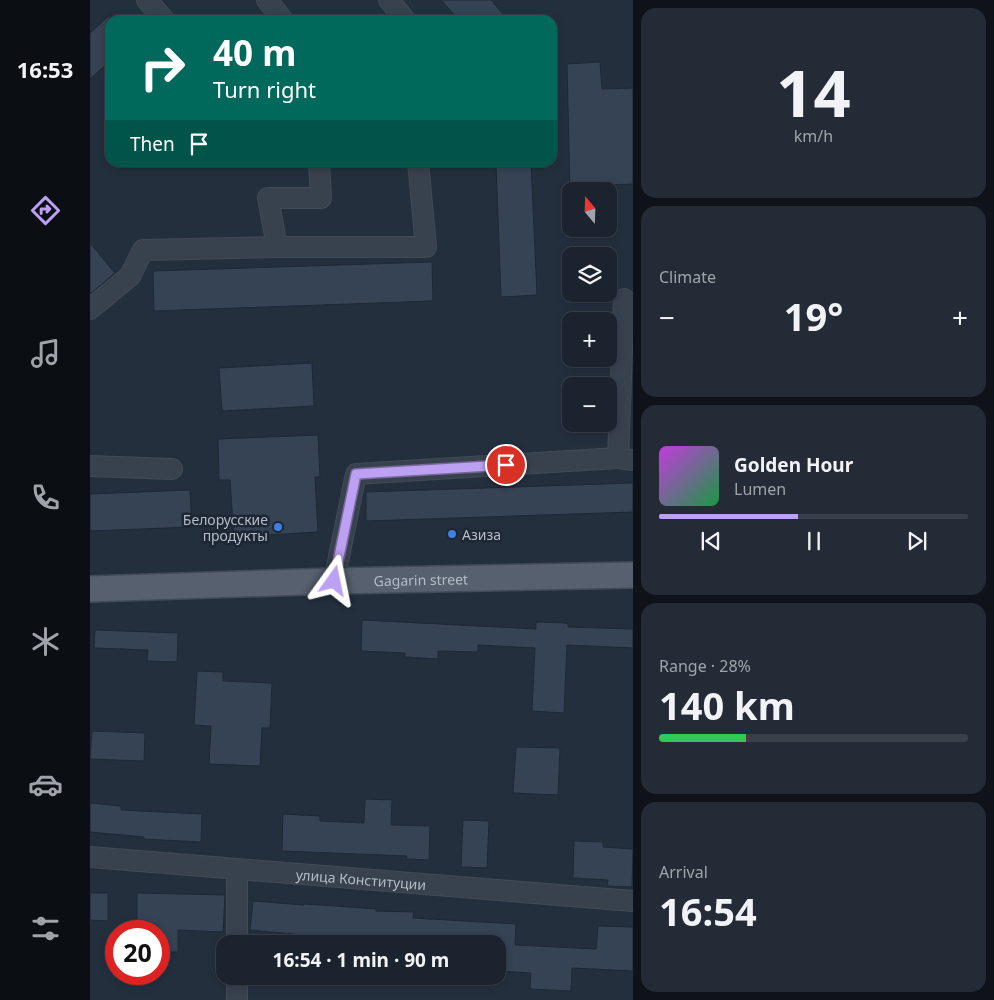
<!DOCTYPE html>
<meta charset="utf-8">
<style>
:root{--surface:#1b232e;--page:#242b36;--text:#f1f3f6;--muted:#a0a4aa;--line:#39404a;--accent:#bca0f2}
body{margin:0;font-family:"Noto Sans",sans-serif;background:var(--page);color:var(--text);height:100vh;display:flex;flex-direction:column;font-size:19px;white-space:nowrap}
*{box-sizing:border-box;margin:0}
p{font-size:16px;color:var(--muted)}
.icon{flex:none;width:28px;height:28px;fill:none;stroke:currentColor;stroke-width:2;stroke-linecap:round;stroke-linejoin:round}
.map{position:relative;flex:1;overflow:hidden}
.sheet{display:flex;flex-direction:column;gap:8px;padding:8px;background:#0f1319;width:361px}
.sheet>*{flex:none}
.top-card{position:absolute;left:15px;top:15px;width:452px;height:152px;border-radius:15px;box-shadow:0 2px 8px #0003,0 0 0 1px var(--line);background:#00695c;color:#fff;overflow:hidden}
.needle{width:32px;rotate:341deg}
.controls{position:absolute;left:472px;top:182px;display:grid;gap:10px}
.controls a{display:grid;place-items:center;width:55px;height:55px;border-radius:10px;background:var(--surface);box-shadow:0 2px 8px #0003,0 0 0 1px var(--line);font-size:25px}
.speed{position:absolute;left:15px;top:920px;display:flex;gap:10px;font-size:25px;font-weight:700;text-align:center}
.speed>*{display:grid;place-content:center;width:65px;height:65px;border-radius:50%;background:var(--surface);box-shadow:0 2px 8px #0003,0 0 0 1px var(--line);line-height:1}
.speed .limit{border:8px solid #d22;background:#fff;color:#111}
.pin{position:absolute;display:grid;place-items:center;width:42px;height:42px;color:#fff;margin:-21px;border:2px solid #fff;border-radius:50%;box-shadow:0 1px 5px #0007}
.me{position:absolute;width:55px;margin:-28px;rotate:12deg;stroke-linejoin:round;filter:drop-shadow(0 0 4px #0008)}
.turn{display:flex;align-items:center;gap:18px;height:105px;padding:0 25px;font-size:22px}
.turn .icon{width:65px;height:65px;stroke-width:2.5}
.turn b{display:block;font-size:35px;line-height:42px}
.then{display:flex;align-items:center;height:48px;padding:0 25px;background:#0003;gap:10px;font-size:19px}
.big{font-size:38px;font-weight:700;line-height:1.1}
.sheet .tile{flex:1;display:flex;flex-direction:column;justify-content:center;gap:8px;min-width:0;padding:0 18px;border-radius:15px;background:var(--page)}
.sheet .dial{align-items:center;gap:0}
.dial b{font-size:65px;line-height:1}
.song{display:flex;align-items:center;gap:15px}
.cover{width:60px;height:60px;border-radius:8px;background:linear-gradient(135deg,hsl(290 70% 55%),hsl(140 70% 35%))}
.played{height:5px;border-radius:2px;background:linear-gradient(90deg,var(--accent) 45%,var(--line) 45%)}
.keys{display:flex;justify-content:space-around;direction:ltr}
.heat{display:flex;justify-content:space-between;align-items:center;font-size:28px;direction:ltr}
.charge{height:8px;border-radius:4px;background:linear-gradient(90deg,#34c759 28%,var(--line) 0)}
.trip{position:absolute;left:126px;top:935px;width:290px;height:50px;border-radius:15px;background:var(--surface);box-shadow:0 2px 8px #0003,0 0 0 1px var(--line);font-weight:700;line-height:50px;text-align:center}
main{display:flex;flex:1;min-height:0}
.tabs{display:flex;flex-direction:column;width:90px;justify-content:space-around;align-items:center;background:#0b0e12;color:var(--muted)}
.tabs .icon{width:35px;height:35px}
.tabs .on{color:var(--accent)}
.tabs b{font-size:22px;color:var(--text)}
.map>svg:first-child{display:block}
</style>
<main>
<nav class="tabs">
<b>16:53</b>
<svg class="icon on" aria-label="directions" viewBox="0 0 24 24"><path d="M12 3l9 9-9 9-9-9zM9 14v-3h6M13 9l2 2-2 2"/></svg>
<svg class="icon" aria-label="music" viewBox="0 0 24 24"><path d="M9 18V5l10-2v13"/><circle cx="6" cy="18" r="3"/><circle cx="16" cy="16" r="3"/></svg>
<svg class="icon" aria-label="phone" viewBox="0 0 24 24"><path d="M5 4h4l2 5-3 2q2 4 5 5l2-3 5 2v4C11 20 4 13 5 4z"/></svg>
<svg class="icon" aria-label="climate" viewBox="0 0 24 24"><path d="M12 3v18M4 7l16 10M4 17L20 7"/></svg>
<svg class="icon" aria-label="car" viewBox="0 0 24 24"><path d="M5 17H2v-5l4-1 3-4h7l3 4 3 1v5h-3M9 17h6M6 11h13"/><circle cx="7" cy="17" r="2"/><circle cx="17" cy="17" r="2"/></svg>
<svg class="icon" aria-label="filters" viewBox="0 0 24 24"><path d="M4 7h16M4 17h16"/><circle cx="9" cy="7" r="2"/><circle cx="15" cy="17" r="2"/></svg>
</nav>
<div class="map">
<svg width="543" height="1000" viewBox="0 0 543 1000">
<rect width="100%" height="100%" fill="#242f3e"/>
<g fill="#364354" stroke="#1f2835">
<path d="M351,0H401L418,20H369Z"/>
<path d="M20,15V61L0,79V33Z"/>
<path d="M510,62L512,89L543,88V184L517,185L518,191H480L477,64Z"/>
<path d="M406,162H441L447,295L411,297Z"/>
<path d="M0,243L25,273L0,294Z"/>
<path d="M342,262L343,301L64,311L63,271Z"/>
<path d="M222,363L224,406L132,411L129,368Z"/>
<path d="M228,435L230,477H225L228,532L144,537L140,480H129L128,439Z"/>
<path d="M543,483V512L276,521V492Z"/>
<path d="M100,490L102,527L0,531V494Z"/>
<path d="M272,620L446,629V622L478,623V627L543,629V648L477,645L474,713L442,711L445,648L388,645V652L348,651V659L315,657V653L271,651Z"/>
<path d="M5,630L88,633L87,662L57,661L58,650L4,648Z"/>
<path d="M107,671L133,672V681L182,683L180,728H172L170,766L119,764L121,726L104,725Z"/>
<path d="M2,731L55,733L54,761L0,759Z"/>
<path d="M426,747L470,748L468,795L423,793Z"/>
<path d="M275,799L302,800L301,825L340,826L339,860L316,859L317,856L192,851L193,814L230,816V821L274,823Z"/>
<path d="M0,803L31,806V810L112,814L111,842L54,839V837L0,832Z"/>
<path d="M373,820L399,821L397,868L371,867Z"/>
<path d="M484,841L513,842V847L543,849L542,887L517,886L518,880L483,878Z"/>
<path d="M0,893H18V921L0,920Z"/>
<path d="M47,893L135,895L133,932L88,930V952H69V931H47Z"/>
<path d="M163,901L214,905V904L246,906L286,909V911L324,912L323,918L426,924L425,945L506,949L508,926L543,927V971L482,968L481,991L440,989L441,973L408,971V944H212L213,935L160,930Z"/>
</g>
<g fill="none" stroke-linecap="round" stroke-linejoin="round">
<g stroke="#414a57" stroke-width="22">
<g id="minor">
<path d="M57,0L74,20"/>
<path d="M177,0L193,20"/>
<path d="M299,0L315,20"/>
<path d="M187,247L178,198H231L229,162"/>
<path d="M534,299L528,458L543,460"/>
<path d="M0,309L40,276L53,250L187,247H336L328,162"/>
<path d="M0,466L82,469"/>
<path d="M244,581L266,474L528,458"/>
<path id="s1" d="M0,857L543,901"/>
<path d="M147,944V869"/>
<path d="M147,1000V976"/>
</g>
</g>
<g stroke="#414a57" stroke-width="28">
<g id="major">
<path id="s2" d="M0,589L244,581L543,575"/>
</g>
</g>
<use href="#minor" stroke="#38414e" stroke-width="20"/>
<use href="#major" stroke="#56606e" stroke-width="25"/>
</g>
<g fill="none" stroke-linecap="round" stroke-linejoin="round">
<g stroke="#7a689d" stroke-width="12">
<path id="route" d="M244,581L266,474L416,465"/>
</g>
<use href="#route" stroke="#bca0f2" stroke-width="9"/>
</g>
<g fill="#3f7fe0" stroke="#1d2633" stroke-width="2">
<circle cx="188" cy="527" r="5"/>
<circle cx="362" cy="534" r="5"/>
</g>
<g text-anchor="middle" dominant-baseline="central" stroke-width="5" stroke-linejoin="round" paint-order="stroke">
<g font-size="14" fill="#b4bcc9" stroke="#1d2633" text-anchor="end">
<text x="178" y="519">Белорусские<tspan x="178" dy="16">продукты</tspan></text>
<text x="372" y="534" text-anchor="start">Азиза</text>
</g>
<g font-size="14" fill="#b4bcc9" stroke="#1d2633">
<text stroke="none"><textPath href="#s2" startOffset="331">Gagarin street</textPath></text>
<text stroke="none"><textPath href="#s1" startOffset="272">улица Конституции</textPath></text>
</g>
</g>
</svg>
<div class="controls">
<a><svg class="needle" viewBox="-14 -14 28 28"><path d="M0-13l5 13h-10z" fill="#e53935"/><path d="M0 13l5-13h-10z" fill="#a0a4aa"/></svg></a>
<a><svg class="icon" aria-label="layers" viewBox="0 0 24 24"><path d="M12 4l9 5-9 5-9-5zM3 14l9 5 9-5"/></svg></a>
<a>+</a>
<a>−</a>
</div>
<div class="speed"><div class="limit">20</div></div>
<div class="pin" style="left:416px;top:465px;background:#d93025"><svg class="icon" aria-label="arrive" viewBox="0 0 24 24"><path d="M6 21V4h12l-3 4 3 4H6"/></svg></div>
<svg class="me" style="left:244px;top:581px" viewBox="-20 -20 40 40"><path d="M0-17L14 15 0 8-14 15z" fill="#bca0f2" stroke="#fff" stroke-width="4"/></svg>
<div class="trip">16:54 · 1 min · 90 m</div>
<div class="top-card">
<div class="turn"><svg class="icon" aria-label="right" viewBox="0 0 24 24"><path d="M7 20v-9h11M14 6l5 5-5 5"/></svg><div><b>40 m</b>Turn right</div></div>
<div class="then">Then<svg class="icon" aria-label="arrive" viewBox="0 0 24 24"><path d="M6 21V4h12l-3 4 3 4H6"/></svg></div>
</div>
</div>
<section class="sheet">
<div class="tile dial"><b>14</b><p>km/h</p></div>
<div class="tile"><p>Climate</p>
<div class="heat"><a>−</a><b class="big">19°</b><a>+</a></div>
</div>
<div class="tile">
<div class="song"><i class="cover"></i><div><b>Golden Hour</b><p>Lumen</p></div></div>
<div class="played"></div>
<div class="keys"><svg class="icon" aria-label="previous" viewBox="0 0 24 24"><path d="M18 5L8 12l10 7zM5 5v14"/></svg><svg class="icon" aria-label="pause" viewBox="0 0 24 24"><path d="M8 5v14M16 5v14"/></svg><svg class="icon" aria-label="next" viewBox="0 0 24 24"><path d="M6 5l10 7-10 7zM19 5v14"/></svg></div>
</div>
<div class="tile"><p>Range · 28%</p><b class="big">140 km</b><div class="charge"></div></div>
<div class="tile"><p>Arrival</p><b class="big">16:54</b></div>
</section>
</main>
